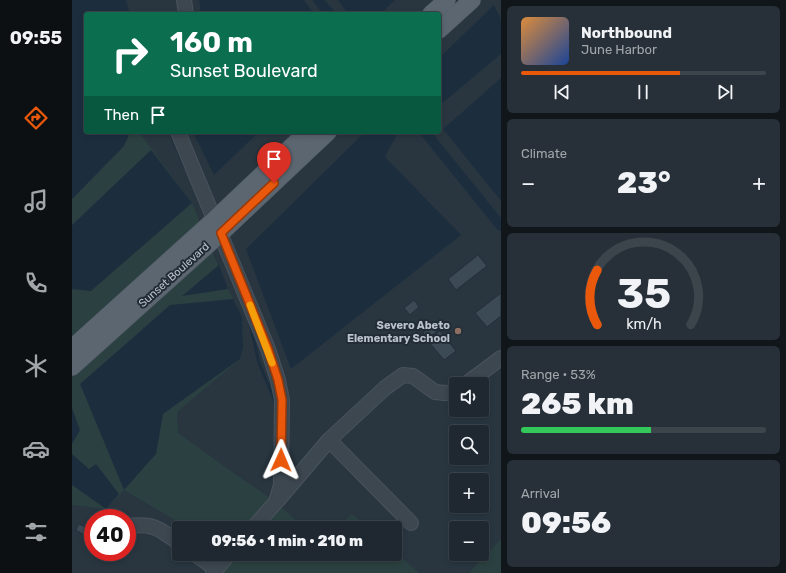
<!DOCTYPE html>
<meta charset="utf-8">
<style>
:root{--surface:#1f2830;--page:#273038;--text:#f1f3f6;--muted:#a1a6ab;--line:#3c444c;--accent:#ea580c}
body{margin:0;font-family:Rubik,sans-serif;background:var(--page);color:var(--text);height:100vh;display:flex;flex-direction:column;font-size:15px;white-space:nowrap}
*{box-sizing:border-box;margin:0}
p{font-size:13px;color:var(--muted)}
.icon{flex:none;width:22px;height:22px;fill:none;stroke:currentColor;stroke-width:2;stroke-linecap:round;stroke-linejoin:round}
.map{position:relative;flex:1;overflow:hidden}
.side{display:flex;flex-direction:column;gap:6px;padding:6px;background:#11161a;width:285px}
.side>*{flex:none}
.top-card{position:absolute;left:12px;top:12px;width:357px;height:122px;border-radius:4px;box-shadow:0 2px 6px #0003,0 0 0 1px var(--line);background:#0b6e4f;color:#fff;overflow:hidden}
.fabs{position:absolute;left:377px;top:377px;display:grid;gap:8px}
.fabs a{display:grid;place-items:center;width:40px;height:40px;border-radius:4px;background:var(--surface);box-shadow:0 2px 6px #0003,0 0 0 1px var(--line);font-size:20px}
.speed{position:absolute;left:12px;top:509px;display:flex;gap:8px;font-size:20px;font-weight:700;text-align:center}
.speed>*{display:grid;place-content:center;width:52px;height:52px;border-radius:50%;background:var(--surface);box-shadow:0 2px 6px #0003,0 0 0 1px var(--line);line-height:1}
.speed .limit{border:6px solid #d22;background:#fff;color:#111}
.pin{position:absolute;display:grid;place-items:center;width:34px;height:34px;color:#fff;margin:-41px -17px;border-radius:50% 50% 50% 0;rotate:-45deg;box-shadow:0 0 4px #0007}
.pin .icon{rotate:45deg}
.me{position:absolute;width:44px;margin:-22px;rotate:1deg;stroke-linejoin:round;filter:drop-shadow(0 0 3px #0008)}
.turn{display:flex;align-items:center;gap:14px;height:84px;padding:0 20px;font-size:18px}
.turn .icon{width:52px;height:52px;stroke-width:2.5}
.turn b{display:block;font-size:28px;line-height:34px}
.then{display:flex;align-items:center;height:38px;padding:0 20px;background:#0003;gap:8px;font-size:15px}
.big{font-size:30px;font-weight:800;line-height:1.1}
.side .widget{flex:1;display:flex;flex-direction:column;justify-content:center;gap:6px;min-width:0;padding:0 14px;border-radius:6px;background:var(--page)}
.side .dial{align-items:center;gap:0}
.dial svg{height:104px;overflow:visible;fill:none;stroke:var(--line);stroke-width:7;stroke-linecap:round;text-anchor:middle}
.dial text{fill:var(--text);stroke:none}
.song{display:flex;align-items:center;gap:12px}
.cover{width:48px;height:48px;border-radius:6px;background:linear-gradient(135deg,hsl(30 70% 55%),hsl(220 70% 35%))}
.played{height:4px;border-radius:2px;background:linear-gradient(90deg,var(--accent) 65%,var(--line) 65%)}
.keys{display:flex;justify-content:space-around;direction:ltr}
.heat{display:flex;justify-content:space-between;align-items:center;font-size:22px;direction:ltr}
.charge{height:6px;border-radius:3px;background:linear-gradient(90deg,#34c759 53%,var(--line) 0)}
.trip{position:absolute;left:100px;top:521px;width:230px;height:40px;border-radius:4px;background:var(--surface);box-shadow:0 2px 6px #0003,0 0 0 1px var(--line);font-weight:800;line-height:40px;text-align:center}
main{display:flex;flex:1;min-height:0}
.dock{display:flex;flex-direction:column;width:72px;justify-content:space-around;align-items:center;background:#0c1013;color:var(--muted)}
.dock .icon{width:28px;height:28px}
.dock .current{color:var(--accent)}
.dock b{font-size:18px;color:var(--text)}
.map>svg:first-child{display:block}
</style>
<main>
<nav class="dock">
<b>09:55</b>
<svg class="icon current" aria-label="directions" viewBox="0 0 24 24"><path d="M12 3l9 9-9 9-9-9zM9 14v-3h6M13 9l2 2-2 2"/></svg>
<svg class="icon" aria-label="music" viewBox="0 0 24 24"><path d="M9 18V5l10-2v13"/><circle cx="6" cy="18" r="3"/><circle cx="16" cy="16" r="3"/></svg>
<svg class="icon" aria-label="phone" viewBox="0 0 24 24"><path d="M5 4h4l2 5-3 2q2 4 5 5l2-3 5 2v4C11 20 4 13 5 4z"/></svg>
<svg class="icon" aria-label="climate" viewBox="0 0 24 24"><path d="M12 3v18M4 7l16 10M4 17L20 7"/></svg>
<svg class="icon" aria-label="car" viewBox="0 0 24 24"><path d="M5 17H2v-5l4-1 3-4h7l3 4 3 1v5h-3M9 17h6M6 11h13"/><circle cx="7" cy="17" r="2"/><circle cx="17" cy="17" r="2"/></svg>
<svg class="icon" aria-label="filters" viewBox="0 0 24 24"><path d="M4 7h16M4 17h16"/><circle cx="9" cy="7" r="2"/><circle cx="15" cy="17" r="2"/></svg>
</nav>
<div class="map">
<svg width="429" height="573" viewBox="0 0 429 573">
<rect width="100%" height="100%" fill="#293640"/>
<g fill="#2b4141">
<path d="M58,132H67L120,203L156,289L170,317L171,347L168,359L105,412L106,433L163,474L204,502L232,528H112L110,524L52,490L34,509L0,505V199L52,146Z"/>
<path d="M280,514L296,528H265Z"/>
<path d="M429,539V573H397Z"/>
<path d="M323,552L347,573H141L129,554H323Z"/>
</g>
<g fill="#1c2e3e">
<path d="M0,0H54L58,14H14V132H58L52,146L0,199Z"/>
<path d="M127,0H232L242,14H129Z"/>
<path d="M266,0H323L309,14H276Z"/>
<path d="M422,5L429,19V54L367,106V58Z"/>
<path d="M429,78V201L371,129Z"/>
<path d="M121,132H187L142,175Z"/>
<path d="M293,132H326L313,157L389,235L219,369L174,249Z"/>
<path d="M79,150L120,203L19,291L0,289V225Z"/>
<path d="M147,265L156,289L110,296Z"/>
<path d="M161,299L170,317L171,347L168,359L91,414L84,454L52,490L8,384L98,305Z"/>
<path d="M0,408L8,430L0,444Z"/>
<path d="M0,454L17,469L24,464L47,494L34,509L0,485Z"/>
</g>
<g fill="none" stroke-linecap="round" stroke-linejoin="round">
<g stroke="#1c2e3e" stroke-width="3">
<path d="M98,132L112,165"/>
<path d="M178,323L187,363L204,404"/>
</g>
<g stroke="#1c2e3e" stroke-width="10">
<path d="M246,0L258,14"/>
<path d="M353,132L429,226"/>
</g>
</g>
<g fill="#3c4a56" stroke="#242e38">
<path d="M406,255L415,266L384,290L376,279Z"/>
<path d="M429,293V316L415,327L403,313Z"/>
<path d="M342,300L347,307L338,315L332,308Z"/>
<path d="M361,324L366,330L356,339L351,333Z"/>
<path d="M368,331L384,351L372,360L356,341Z"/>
<path d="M7,524L16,528L12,535L4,530Z"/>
</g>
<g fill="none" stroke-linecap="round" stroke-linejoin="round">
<g stroke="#4a535d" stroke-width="16">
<g id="minor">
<path d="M112,0L114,14"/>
<path d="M106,132L196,349L206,380L210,400L209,485L204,502L181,528"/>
<path d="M394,384L429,358"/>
<path d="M257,440L339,523"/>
<path d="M206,500L257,440L313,388L331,375L341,376L363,392L373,393L384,392"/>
<path d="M55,526C82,523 86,528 107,543"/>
<path d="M123,554L144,569"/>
<path d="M141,573L157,554"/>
</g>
</g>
<g stroke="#4a535d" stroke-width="18">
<g id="major">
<path d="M359,14L375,0"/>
<path d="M367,30L400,0"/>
<path d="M0,348L143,219L235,132"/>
<path d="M0,367L149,233L256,132"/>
</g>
</g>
<use href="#minor" stroke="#3d4750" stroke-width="14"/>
<use href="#major" stroke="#5b6670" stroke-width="17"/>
</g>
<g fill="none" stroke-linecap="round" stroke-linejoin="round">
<g stroke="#983908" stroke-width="10">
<path id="route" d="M202,183L149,233L196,349L206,380L210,400L209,460"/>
</g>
<use href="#route" stroke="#ea580c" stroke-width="7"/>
<path stroke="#f59e0b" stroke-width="7" d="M178,305L200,363"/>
</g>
<circle fill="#8d6e63" stroke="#222c36" stroke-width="1.5" cx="386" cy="331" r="4"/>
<g text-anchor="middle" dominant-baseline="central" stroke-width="4" stroke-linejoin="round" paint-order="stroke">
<g font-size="11" fill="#bac2cb" stroke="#222c36">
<text transform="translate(102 275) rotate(-42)">Sunset Boulevard</text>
</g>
<g font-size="11" font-weight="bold" fill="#bac2cb" stroke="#222c36" text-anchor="end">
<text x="378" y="325">Severo Abeto<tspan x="378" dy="13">Elementary School</tspan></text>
</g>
</g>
</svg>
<div class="fabs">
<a><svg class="icon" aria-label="sound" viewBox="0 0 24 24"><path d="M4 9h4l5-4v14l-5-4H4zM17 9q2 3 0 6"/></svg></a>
<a><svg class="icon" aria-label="search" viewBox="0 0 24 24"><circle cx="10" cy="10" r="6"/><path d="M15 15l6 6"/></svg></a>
<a>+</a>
<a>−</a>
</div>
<div class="speed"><div class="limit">40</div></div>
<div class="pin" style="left:202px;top:183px;background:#d93025"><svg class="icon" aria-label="arrive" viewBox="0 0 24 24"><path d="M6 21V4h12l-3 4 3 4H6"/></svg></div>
<svg class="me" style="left:209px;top:460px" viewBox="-20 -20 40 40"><path d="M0-17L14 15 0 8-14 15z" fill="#ea580c" stroke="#fff" stroke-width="4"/></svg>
<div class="trip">09:56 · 1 min · 210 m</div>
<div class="top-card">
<div class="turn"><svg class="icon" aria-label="right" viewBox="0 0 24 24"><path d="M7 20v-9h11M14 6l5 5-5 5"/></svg><div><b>160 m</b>Sunset Boulevard</div></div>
<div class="then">Then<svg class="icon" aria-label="arrive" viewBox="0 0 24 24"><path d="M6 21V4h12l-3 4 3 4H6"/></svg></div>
</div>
</div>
<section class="side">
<div class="widget">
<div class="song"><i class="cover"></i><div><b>Northbound</b><p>June Harbor</p></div></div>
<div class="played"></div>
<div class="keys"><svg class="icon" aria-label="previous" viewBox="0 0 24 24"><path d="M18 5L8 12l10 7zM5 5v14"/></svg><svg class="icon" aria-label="pause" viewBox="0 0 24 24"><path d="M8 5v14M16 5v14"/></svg><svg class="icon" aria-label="next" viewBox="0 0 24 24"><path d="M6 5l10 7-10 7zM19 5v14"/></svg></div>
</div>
<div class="widget"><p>Climate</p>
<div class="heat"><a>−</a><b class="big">23°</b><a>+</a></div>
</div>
<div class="widget dial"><svg viewBox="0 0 100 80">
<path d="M14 69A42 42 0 1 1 86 69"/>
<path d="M14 69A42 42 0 0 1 14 27" stroke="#ea580c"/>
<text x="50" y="56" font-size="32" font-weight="700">35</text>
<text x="50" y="72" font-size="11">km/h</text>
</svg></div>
<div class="widget"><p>Range · 53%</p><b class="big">265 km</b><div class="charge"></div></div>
<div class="widget"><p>Arrival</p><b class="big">09:56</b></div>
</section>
</main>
